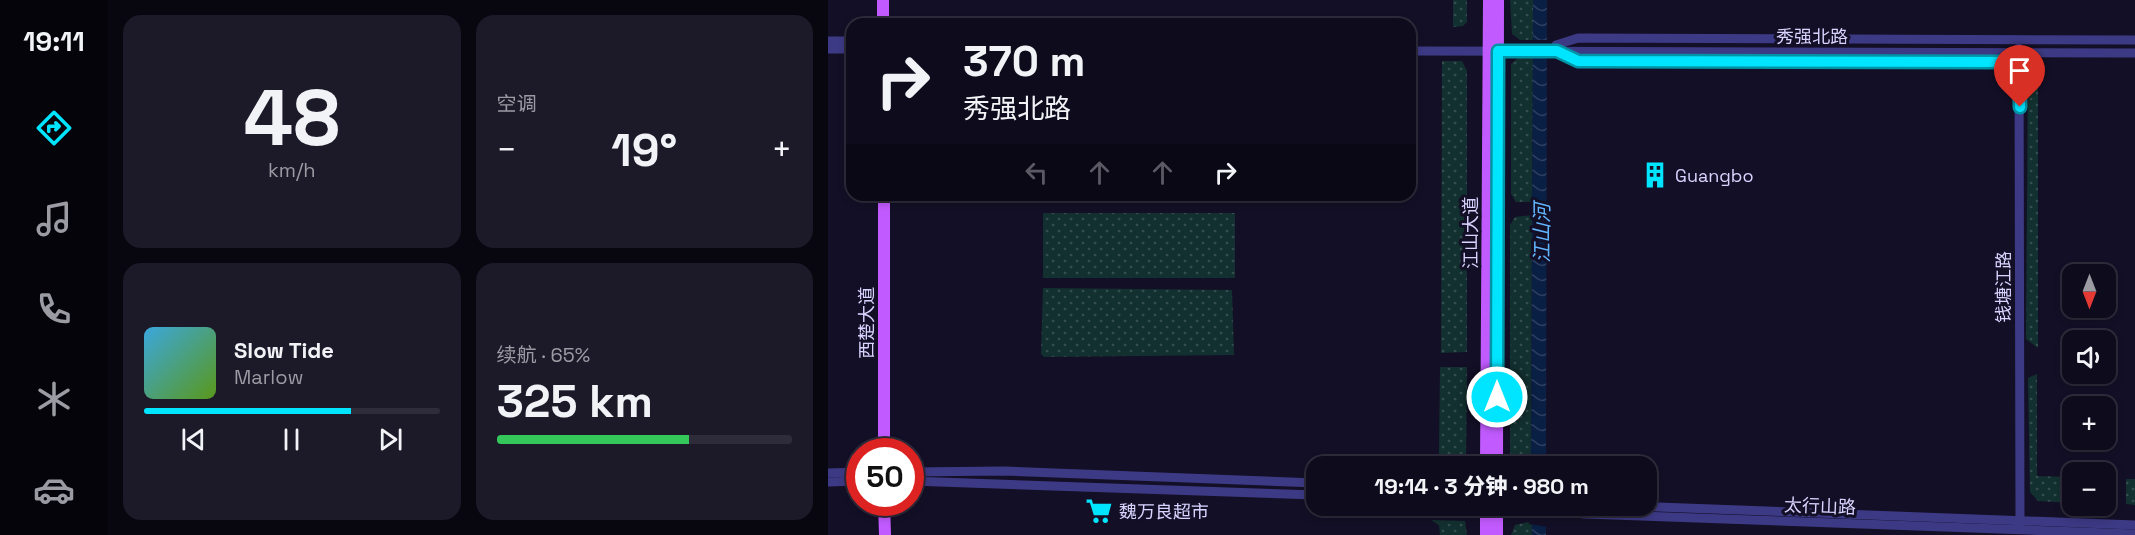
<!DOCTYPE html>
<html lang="zh">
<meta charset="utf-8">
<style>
:root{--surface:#0e0b1c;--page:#1c1929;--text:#f1f3f6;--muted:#9b9ba3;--line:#2e2b3b;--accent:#00e5ff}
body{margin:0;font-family:"Space Grotesk","Noto Sans SC",sans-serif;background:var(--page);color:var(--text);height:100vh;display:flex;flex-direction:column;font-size:22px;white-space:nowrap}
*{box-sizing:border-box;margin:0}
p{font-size:20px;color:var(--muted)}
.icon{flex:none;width:33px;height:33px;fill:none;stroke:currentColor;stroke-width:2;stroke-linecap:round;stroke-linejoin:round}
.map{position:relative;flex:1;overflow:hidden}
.sheet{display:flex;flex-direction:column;gap:15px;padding:15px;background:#08060f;width:720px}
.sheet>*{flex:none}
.top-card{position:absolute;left:18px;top:18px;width:570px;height:183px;border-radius:18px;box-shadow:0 3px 9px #0003,0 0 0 2px var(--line);background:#0e0b1c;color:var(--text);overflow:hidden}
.needle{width:39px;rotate:180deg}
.fabs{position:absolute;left:1234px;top:264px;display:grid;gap:12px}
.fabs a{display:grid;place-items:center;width:54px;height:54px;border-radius:12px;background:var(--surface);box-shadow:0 3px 9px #0003,0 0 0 2px var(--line);font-size:30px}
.speed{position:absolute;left:18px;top:438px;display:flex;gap:12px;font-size:30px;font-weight:700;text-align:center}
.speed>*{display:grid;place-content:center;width:78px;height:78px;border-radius:50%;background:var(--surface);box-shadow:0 3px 9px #0003,0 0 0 2px var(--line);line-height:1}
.speed .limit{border:9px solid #d22;background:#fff;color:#111}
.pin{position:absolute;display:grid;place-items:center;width:51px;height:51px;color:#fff;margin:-62px -26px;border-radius:50% 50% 50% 0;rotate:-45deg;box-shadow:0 0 6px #0007}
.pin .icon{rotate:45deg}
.me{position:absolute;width:66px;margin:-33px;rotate:0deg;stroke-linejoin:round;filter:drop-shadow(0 0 4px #0008)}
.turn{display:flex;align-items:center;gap:21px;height:126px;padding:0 18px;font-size:27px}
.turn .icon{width:78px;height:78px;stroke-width:2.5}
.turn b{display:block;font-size:42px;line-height:51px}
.lanes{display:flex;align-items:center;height:57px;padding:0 18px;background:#0003;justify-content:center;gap:30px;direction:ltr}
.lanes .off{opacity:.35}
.big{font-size:45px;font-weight:800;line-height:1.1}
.sheet .tile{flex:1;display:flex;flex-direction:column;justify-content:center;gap:9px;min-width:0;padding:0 21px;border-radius:18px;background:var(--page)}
.sheet .dial{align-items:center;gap:0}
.dial b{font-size:78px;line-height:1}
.song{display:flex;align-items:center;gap:18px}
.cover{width:72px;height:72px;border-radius:9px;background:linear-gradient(135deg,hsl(200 70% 55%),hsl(90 70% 35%))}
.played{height:6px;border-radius:3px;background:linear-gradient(90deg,var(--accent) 70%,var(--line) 70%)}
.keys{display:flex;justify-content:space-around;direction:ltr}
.heat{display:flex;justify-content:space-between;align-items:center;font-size:33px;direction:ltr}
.charge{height:9px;border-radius:4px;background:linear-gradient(90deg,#34c759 65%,var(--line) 0)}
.sheet .tiles{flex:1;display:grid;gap:15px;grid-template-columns:repeat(2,1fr)}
.trip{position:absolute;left:478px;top:456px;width:351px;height:60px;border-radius:18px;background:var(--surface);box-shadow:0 3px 9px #0003,0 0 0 2px var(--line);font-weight:800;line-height:60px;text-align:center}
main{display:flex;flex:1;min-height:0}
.tab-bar{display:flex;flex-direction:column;width:108px;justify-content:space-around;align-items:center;background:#06040b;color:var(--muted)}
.tab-bar .icon{width:42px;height:42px}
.tab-bar .active{color:var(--accent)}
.tab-bar b{font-size:27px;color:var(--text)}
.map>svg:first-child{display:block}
</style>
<main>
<nav class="tab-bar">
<b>19:11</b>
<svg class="icon active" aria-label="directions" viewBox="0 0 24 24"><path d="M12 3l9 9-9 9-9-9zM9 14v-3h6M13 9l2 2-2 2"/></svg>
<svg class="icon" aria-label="music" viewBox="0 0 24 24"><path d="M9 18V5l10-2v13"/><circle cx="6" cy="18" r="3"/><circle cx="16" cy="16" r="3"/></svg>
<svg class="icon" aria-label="phone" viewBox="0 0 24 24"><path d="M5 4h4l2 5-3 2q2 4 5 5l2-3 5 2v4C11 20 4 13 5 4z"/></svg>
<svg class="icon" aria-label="climate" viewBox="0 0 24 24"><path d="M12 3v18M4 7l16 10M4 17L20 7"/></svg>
<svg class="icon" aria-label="car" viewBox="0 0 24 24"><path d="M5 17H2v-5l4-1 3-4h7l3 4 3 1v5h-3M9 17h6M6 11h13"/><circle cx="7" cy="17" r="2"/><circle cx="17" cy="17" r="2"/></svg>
</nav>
<section class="sheet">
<div class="tiles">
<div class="tile dial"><b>48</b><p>km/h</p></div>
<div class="tile"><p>空调</p>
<div class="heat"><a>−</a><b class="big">19°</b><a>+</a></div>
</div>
<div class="tile">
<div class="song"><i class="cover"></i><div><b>Slow Tide</b><p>Marlow</p></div></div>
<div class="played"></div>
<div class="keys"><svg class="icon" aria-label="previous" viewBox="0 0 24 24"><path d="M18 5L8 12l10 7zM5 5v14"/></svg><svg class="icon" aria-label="pause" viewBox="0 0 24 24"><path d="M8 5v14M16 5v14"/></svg><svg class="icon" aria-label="next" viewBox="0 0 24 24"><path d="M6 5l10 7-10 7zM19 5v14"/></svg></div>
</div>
<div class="tile"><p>续航 · 65%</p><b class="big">325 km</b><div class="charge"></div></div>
</div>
</section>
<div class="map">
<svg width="1307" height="535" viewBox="0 0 1307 535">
<defs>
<pattern id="grass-dots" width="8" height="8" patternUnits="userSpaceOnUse" patternTransform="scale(1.5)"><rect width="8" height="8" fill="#12302f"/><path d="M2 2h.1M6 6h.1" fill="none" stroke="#344d4e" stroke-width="1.8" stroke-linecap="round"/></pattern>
<pattern id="water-waves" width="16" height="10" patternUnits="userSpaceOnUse" patternTransform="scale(1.5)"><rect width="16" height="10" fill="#0a1f44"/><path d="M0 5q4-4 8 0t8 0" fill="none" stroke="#2d3f60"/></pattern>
</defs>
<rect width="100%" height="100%" fill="#130f26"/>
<g fill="url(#grass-dots)">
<path d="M625,0H639V22L635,26L625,27Z"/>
<path d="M682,0H705V40H692L684,34Z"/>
<path d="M705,55L704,202H688L683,194V64L691,57Z"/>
<path d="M1210,59V348L1198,339L1200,69Z"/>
<path d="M614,61H634L639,71V352L613,353Z"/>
<rect x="215" y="213" width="192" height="65"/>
<path d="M704,215L703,466H682V225L687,217Z"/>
<path d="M215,288L404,290L406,355L216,357L213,354Z"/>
<path d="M612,367H639L638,466H597L604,464L611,454Z"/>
<path d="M1209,374V476L1245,477V503L1210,501L1202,492L1200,378Z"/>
<path d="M1298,479H1307V505L1298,504Z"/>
<path d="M603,520L637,521L639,535H612L611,525Z"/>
<path d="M704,521V535H683L687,525Z"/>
</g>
<g fill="url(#water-waves)">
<path d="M705,0H719L718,466H703Z"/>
<path d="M703,506H718V535H704Z"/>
</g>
<g fill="#130f26">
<rect x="702" y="40" width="20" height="17"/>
<path d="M700,506H721V527L701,524Z"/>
</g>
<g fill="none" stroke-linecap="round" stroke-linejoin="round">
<g stroke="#3d3a85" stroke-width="9">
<path d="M0,41H24"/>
<path d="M728,45L750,38L1307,40"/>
<path d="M1191,48L1192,527"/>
<path d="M0,49H24"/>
<path d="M582,51L1307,53"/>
<path d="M733,53L750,61L1191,62"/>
<path d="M82,472L176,471L489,483"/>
<path d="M0,473L32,472"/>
<path d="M82,481L489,495"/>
<path d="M0,482L32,481"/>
<path d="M676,506L757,514L1307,534"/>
<path d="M803,506L1307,525"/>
</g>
<g stroke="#c25bff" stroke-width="12">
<path d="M55,24V0"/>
<path d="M56,195V452"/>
<path d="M658,466L661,0"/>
<path d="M669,466L670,0"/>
<path d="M56,502L57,535"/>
<path d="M658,506V535"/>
<path d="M669,506V535"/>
</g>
</g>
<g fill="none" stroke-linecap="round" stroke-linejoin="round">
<g stroke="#0095a6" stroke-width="15">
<path id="route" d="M669,397L670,51H729L750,61L1191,62L1192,107"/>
</g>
<use href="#route" stroke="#00e5ff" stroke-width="10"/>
</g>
<defs>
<g id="building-bare" transform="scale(2.07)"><path d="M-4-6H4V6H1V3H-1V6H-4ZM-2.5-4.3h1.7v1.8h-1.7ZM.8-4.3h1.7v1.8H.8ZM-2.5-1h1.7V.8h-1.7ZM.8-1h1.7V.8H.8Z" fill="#00e5ff" stroke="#130f26" stroke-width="2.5" paint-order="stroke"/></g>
<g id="supermarket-bare" transform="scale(2.07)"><path d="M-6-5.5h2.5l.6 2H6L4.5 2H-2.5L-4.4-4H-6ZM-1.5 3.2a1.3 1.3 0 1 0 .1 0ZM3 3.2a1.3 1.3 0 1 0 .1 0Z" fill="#00e5ff" stroke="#130f26" stroke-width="2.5" paint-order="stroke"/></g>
</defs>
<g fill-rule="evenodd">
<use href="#building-bare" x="827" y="175"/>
<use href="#supermarket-bare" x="271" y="511"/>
</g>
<g text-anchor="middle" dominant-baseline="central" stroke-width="6" stroke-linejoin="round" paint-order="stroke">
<g font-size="18" fill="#d9d4ff" stroke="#130f26">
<text x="984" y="36">秀强北路</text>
<text transform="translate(642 233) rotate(-90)">江山大道</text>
<text transform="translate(1175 287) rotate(-90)">钱塘江路</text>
<text transform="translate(38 323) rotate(-90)">西楚大道</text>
<text transform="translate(992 506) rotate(2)">太行山路</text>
</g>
<g font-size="18" fill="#d9d4ff" stroke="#130f26" text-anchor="start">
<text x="847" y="175">Guangbo</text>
<text x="291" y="511">魏万良超市</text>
</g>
<g font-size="20" font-style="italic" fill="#62b6ff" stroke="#130f26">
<text transform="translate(714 233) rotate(-90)">江山河</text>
</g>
</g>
</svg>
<div class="fabs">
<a><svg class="needle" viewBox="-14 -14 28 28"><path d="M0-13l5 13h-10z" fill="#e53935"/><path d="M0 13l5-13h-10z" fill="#9b9ba3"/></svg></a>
<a><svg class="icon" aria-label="sound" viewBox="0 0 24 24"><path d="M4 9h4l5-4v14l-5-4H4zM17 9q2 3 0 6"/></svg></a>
<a>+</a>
<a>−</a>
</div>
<div class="speed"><div class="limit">50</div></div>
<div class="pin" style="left:1192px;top:107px;background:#d93025"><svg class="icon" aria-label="arrive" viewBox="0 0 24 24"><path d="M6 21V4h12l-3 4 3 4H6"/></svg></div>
<svg class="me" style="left:669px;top:397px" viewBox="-20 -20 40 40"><circle r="17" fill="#00e5ff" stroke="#fff" stroke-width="3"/><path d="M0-11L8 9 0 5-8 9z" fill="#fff"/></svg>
<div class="trip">19:14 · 3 分钟 · 980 m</div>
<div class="top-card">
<div class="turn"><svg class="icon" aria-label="right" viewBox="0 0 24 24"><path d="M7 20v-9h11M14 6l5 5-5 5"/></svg><div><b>370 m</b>秀强北路</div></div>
<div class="lanes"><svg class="icon off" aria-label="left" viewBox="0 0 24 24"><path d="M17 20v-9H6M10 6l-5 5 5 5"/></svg><svg class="icon off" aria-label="ahead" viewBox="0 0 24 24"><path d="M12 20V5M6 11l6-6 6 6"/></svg><svg class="icon off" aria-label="ahead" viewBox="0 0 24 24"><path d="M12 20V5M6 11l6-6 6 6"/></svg><svg class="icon" aria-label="right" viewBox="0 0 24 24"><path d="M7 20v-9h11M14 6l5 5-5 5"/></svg></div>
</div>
</div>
</main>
